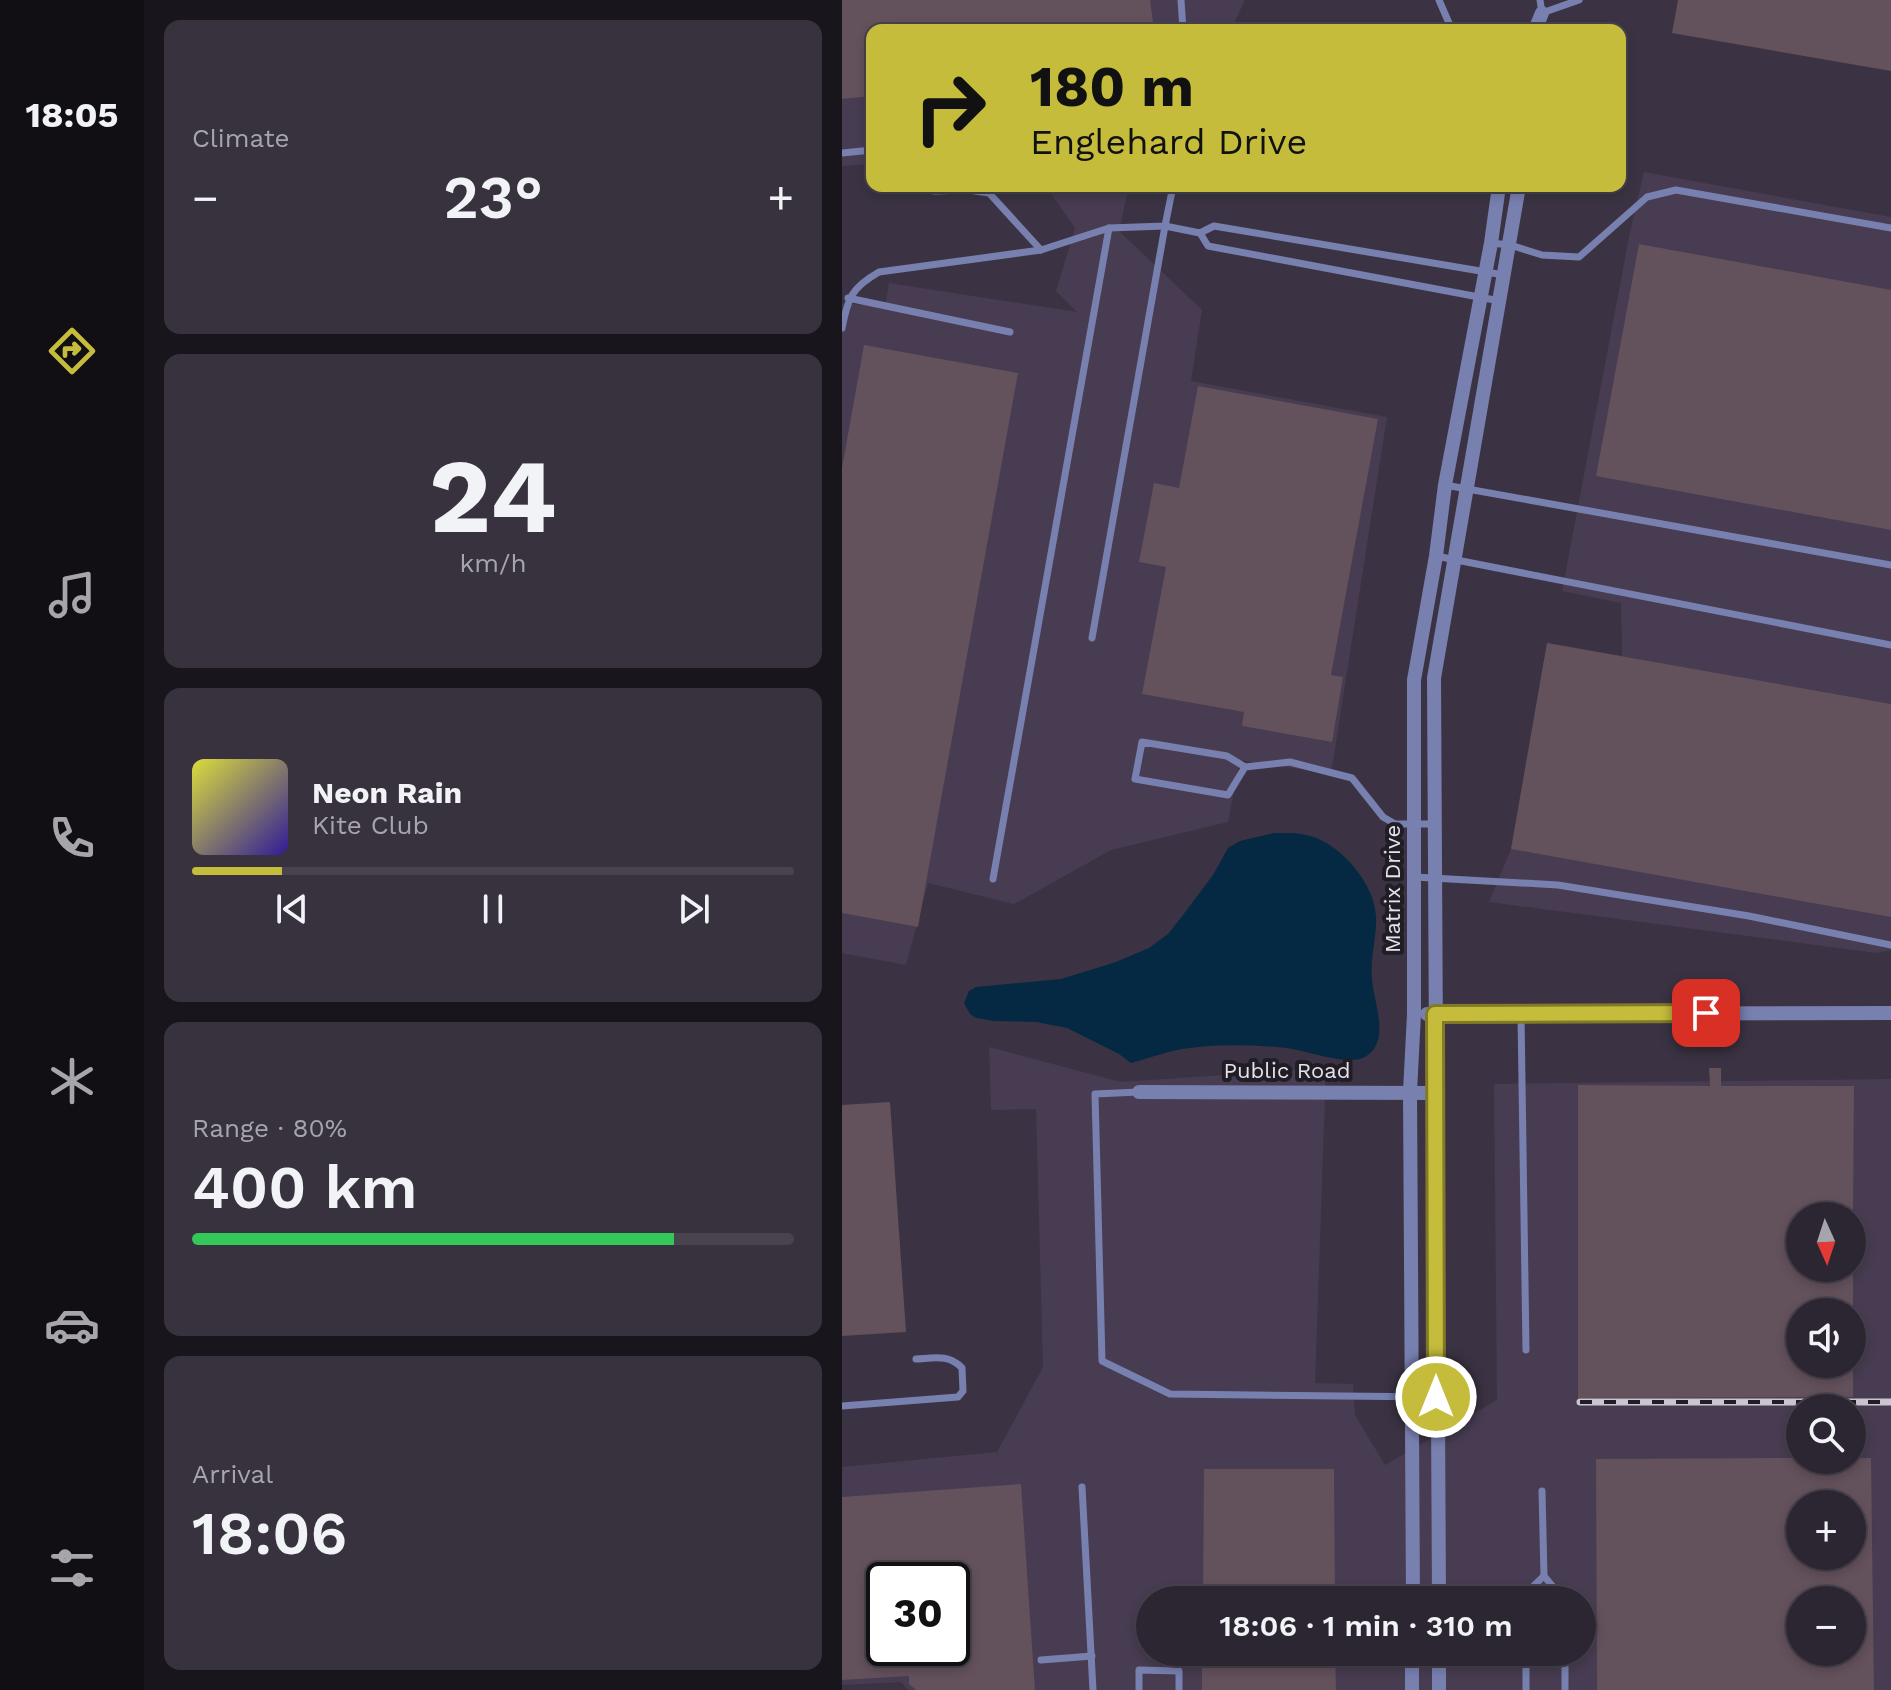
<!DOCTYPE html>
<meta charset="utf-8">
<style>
:root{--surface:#2c2632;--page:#38323e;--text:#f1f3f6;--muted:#a6a5ac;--line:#48434d;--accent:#c6bc3c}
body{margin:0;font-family:"Work Sans",sans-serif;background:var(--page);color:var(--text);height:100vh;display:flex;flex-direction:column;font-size:30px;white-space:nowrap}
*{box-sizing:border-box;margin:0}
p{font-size:26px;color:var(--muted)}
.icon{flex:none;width:44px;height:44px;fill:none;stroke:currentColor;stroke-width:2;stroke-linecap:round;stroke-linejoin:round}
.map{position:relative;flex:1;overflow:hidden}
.side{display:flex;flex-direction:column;gap:20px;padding:20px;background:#18151c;width:698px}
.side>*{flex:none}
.guide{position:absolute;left:24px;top:24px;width:760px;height:168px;border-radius:16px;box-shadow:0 4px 12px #0003,0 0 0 2px var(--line);background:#c6bc3c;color:#111;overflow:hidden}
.needle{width:52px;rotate:177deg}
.tools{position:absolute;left:944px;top:1202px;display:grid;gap:16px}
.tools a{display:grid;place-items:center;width:80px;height:80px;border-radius:50%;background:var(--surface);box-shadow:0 4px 12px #0003,0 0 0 2px var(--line);font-size:40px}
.speed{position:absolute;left:24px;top:1562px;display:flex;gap:16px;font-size:40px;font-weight:700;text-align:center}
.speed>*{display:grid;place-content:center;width:104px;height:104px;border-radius:50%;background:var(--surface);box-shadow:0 4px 12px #0003,0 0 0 2px var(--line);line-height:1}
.speed .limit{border:4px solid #111;border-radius:12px;background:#fff;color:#111}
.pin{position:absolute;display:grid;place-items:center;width:68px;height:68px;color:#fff;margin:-34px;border-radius:16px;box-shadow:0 4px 12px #0006}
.me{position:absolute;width:88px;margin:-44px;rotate:0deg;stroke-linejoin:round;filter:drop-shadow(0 0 6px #0008)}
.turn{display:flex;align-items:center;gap:28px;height:168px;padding:0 32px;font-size:36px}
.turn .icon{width:104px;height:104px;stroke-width:2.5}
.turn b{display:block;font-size:56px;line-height:68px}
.big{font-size:60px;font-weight:600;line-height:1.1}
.side .card{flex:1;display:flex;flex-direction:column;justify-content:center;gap:12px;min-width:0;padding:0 28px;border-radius:16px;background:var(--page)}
.side .dial{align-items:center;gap:0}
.dial b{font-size:104px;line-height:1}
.song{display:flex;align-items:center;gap:24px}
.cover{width:96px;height:96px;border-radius:12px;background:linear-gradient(135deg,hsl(60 70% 55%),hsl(250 70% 35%))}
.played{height:8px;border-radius:4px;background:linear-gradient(90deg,var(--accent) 15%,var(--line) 15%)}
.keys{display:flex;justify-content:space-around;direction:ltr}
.heat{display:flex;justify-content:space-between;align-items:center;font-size:44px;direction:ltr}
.charge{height:12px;border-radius:6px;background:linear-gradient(90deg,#34c759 80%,var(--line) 0)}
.trip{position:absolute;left:294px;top:1586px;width:460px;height:80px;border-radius:40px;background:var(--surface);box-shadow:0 4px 12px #0003,0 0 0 2px var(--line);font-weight:600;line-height:80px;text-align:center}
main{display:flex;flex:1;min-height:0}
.tabs{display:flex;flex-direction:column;width:144px;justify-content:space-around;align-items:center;background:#120f14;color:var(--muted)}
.tabs .icon{width:56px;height:56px}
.tabs .on{color:var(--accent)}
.tabs b{font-size:36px;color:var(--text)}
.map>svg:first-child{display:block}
</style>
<main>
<nav class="tabs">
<b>18:05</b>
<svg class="icon on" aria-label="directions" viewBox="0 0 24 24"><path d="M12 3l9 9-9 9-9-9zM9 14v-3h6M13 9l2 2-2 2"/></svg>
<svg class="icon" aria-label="music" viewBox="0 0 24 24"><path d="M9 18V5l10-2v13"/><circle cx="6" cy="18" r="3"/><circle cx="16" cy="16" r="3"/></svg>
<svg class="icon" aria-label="phone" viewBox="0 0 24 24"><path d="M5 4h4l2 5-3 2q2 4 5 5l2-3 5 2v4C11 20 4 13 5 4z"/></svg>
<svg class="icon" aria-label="climate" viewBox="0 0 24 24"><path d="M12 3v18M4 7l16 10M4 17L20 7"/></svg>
<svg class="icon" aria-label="car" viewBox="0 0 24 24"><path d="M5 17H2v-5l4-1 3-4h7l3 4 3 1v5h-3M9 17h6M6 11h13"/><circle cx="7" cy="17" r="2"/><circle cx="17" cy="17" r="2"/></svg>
<svg class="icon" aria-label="filters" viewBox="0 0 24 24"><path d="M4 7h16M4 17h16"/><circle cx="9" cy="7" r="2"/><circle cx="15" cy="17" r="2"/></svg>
</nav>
<section class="side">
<div class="card"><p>Climate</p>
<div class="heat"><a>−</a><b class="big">23°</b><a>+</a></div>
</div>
<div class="card dial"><b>24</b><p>km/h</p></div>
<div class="card">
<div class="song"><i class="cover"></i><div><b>Neon Rain</b><p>Kite Club</p></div></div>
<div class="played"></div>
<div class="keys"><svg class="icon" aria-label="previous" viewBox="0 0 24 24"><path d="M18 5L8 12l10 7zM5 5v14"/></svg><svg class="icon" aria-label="pause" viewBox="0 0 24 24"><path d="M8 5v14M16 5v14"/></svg><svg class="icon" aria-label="next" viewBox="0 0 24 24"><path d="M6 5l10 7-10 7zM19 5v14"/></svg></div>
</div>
<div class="card"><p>Range · 80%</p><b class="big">400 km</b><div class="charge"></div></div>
<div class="card"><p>Arrival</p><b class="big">18:06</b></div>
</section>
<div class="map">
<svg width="1049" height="1690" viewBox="0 0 1049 1690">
<rect width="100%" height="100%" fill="#3b3343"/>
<g fill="#473c51" fill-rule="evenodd">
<path d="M0,0H403L389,30H30V164L0,166Z"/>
<path d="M802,172L1049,217V950L1034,953L647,902L669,849L705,643L780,656L779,603L720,591L788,232Z"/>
<path d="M204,186H287L277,231L360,310L349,381L545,417L489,774L398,760L386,822L269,850L172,904L86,883L64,965L0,953V303L43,307L47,283L235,312L214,291L233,228Z"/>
<path d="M147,1047L279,1082L484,1068L473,1383L511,1384L513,1415L543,1465L655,1400L652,1084L1049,1079V1690H66L59,1682L0,1685V1467L155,1452L201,1367L194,1109L149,1110ZM958,1216H1010V1268H958ZM958,1312H1010V1364H958ZM958,1408H1010V1460H958ZM958,1504H1010V1556H958ZM42,1580H110V1648H42ZM308,1600H740V1652H308ZM958,1600H1010V1652H958Z"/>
</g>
<path fill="#052943" d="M432,833C444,833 456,832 468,836C499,844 533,884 534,917C535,937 528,957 530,978C531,1002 550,1041 523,1057C506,1066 465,1051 445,1048C413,1045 380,1044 348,1048C327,1050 309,1058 289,1063L277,1054L225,1028L194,1022L152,1021L134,1018L128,1014L122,1003L127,991L134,987L219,979L274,962L307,948L326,934L341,915L371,875L386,848L398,841Z"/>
<g fill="#63515c" fill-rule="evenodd">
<path d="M0,0H308L312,30H30V96L0,99Z"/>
<path d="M836,0H1049V71L830,33Z"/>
<path d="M797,244L1049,290V530L754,476Z"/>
<path d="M22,345L176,373L76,927L0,913V468Z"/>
<path d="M356,386L536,419L489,675L501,677L490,742L400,726L402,712L300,694L324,567L297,562L312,483L337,488Z"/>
<path d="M705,643L1049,704V917L669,849Z"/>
<path d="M867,1068H879V1086H1012L1011,1216H958V1268H1011V1312H958V1364H1011V1397L736,1398V1085L868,1086Z"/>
<path d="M48,1102L64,1332L0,1336V1105Z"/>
<path d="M958,1458H1029L1032,1690H755L754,1459ZM958,1504H1010V1556H958ZM958,1600H1010V1652H958Z"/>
<path d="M362,1469H492L493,1600H361Z"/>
<path d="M179,1484L193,1690H74L67,1684V1676L0,1680V1497ZM42,1580H110V1648H42Z"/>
<path d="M360,1652H493L494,1690H360Z"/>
</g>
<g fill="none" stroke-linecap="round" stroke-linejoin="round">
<g stroke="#7880b0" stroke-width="7">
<path d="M339,0L341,30"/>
<path d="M597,0L610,30"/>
<path d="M698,0L700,13L737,0"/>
<path d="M0,153L30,150"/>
<path d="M80,186L92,191L126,190L147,193L199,250"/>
<path d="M358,233L366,246L658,301"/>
<path d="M649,243L668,245L700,255L737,257L805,197L834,190L1049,228"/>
<path d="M6,298L168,332"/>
<path d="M0,328C6,298 9,288 37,272L199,250L267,228L323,226L331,186"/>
<path d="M603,485L1049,565"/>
<path d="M594,556L1049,645"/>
<path d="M250,638L323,226L358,233L372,226L662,275"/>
<path d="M403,767L385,756L300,742L293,779L386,795L403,767L448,762L510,778L541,817L553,824H592"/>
<path d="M572,877L716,885L907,916L1049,945"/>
<path d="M151,879L267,228"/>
<path d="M679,1015L684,1350"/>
<path d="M297,1092L253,1094L260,1361L328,1394L594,1397"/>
<path d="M0,1406L116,1397L121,1391L120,1368C107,1354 92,1358 74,1359"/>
<path d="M240,1487L251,1690"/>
<path d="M700,1491L702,1576L722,1600"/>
<path d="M571,1592L683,1594V1600"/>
<path d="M683,1594L702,1576"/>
<path d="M684,1652V1690"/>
<path d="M723,1652V1690"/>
<path d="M199,1660L250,1656"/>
<path d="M297,1690V1670L337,1671V1690"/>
</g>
<g stroke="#7880b0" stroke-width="14">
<path d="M693,30L700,13"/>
<path d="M585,1014L1049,1013"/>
<path d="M297,1092L594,1093"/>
<path d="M571,1600L568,1092L572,1014V680L594,556L603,485L649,243L657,186"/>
<path d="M597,1600L592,678L677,186"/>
<path d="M570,1690V1652"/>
<path d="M597,1690V1652"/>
</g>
<g stroke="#cbc5d0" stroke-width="7">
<path id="rail" d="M738,1402H1049"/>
</g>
<use href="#rail" stroke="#201d24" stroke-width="4" stroke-dasharray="12" stroke-linecap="butt"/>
</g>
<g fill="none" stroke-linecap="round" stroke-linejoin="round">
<g stroke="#817a27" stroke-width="20">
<path id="route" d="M594,1397L593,1014L864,1013"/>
</g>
<use href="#route" stroke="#c6bc3c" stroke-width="14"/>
</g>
<g text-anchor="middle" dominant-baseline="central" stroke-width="8" stroke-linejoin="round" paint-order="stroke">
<g font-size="22" fill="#e6e1eb" stroke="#201d24">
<text transform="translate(550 889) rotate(-90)">Matrix Drive</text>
<text x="445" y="1070">Public Road</text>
</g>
</g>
</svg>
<div class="tools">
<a><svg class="needle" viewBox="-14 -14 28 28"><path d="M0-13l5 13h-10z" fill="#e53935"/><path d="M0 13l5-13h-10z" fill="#a6a5ac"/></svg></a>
<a><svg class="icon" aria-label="sound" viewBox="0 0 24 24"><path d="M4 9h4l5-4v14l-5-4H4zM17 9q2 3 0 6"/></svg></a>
<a><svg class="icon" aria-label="search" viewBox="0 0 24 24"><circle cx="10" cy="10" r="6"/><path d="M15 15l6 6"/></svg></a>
<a>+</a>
<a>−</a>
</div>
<div class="speed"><div class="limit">30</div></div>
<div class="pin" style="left:864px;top:1013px;background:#d93025"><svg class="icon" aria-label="arrive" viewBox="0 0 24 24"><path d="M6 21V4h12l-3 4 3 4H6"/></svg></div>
<svg class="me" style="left:594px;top:1397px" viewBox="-20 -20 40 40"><circle r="17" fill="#c6bc3c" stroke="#fff" stroke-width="3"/><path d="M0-11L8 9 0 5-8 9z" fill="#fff"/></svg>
<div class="trip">18:06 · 1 min · 310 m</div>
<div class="guide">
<div class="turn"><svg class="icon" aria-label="right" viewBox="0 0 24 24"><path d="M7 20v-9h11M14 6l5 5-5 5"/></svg><div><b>180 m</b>Englehard Drive</div></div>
</div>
</div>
</main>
